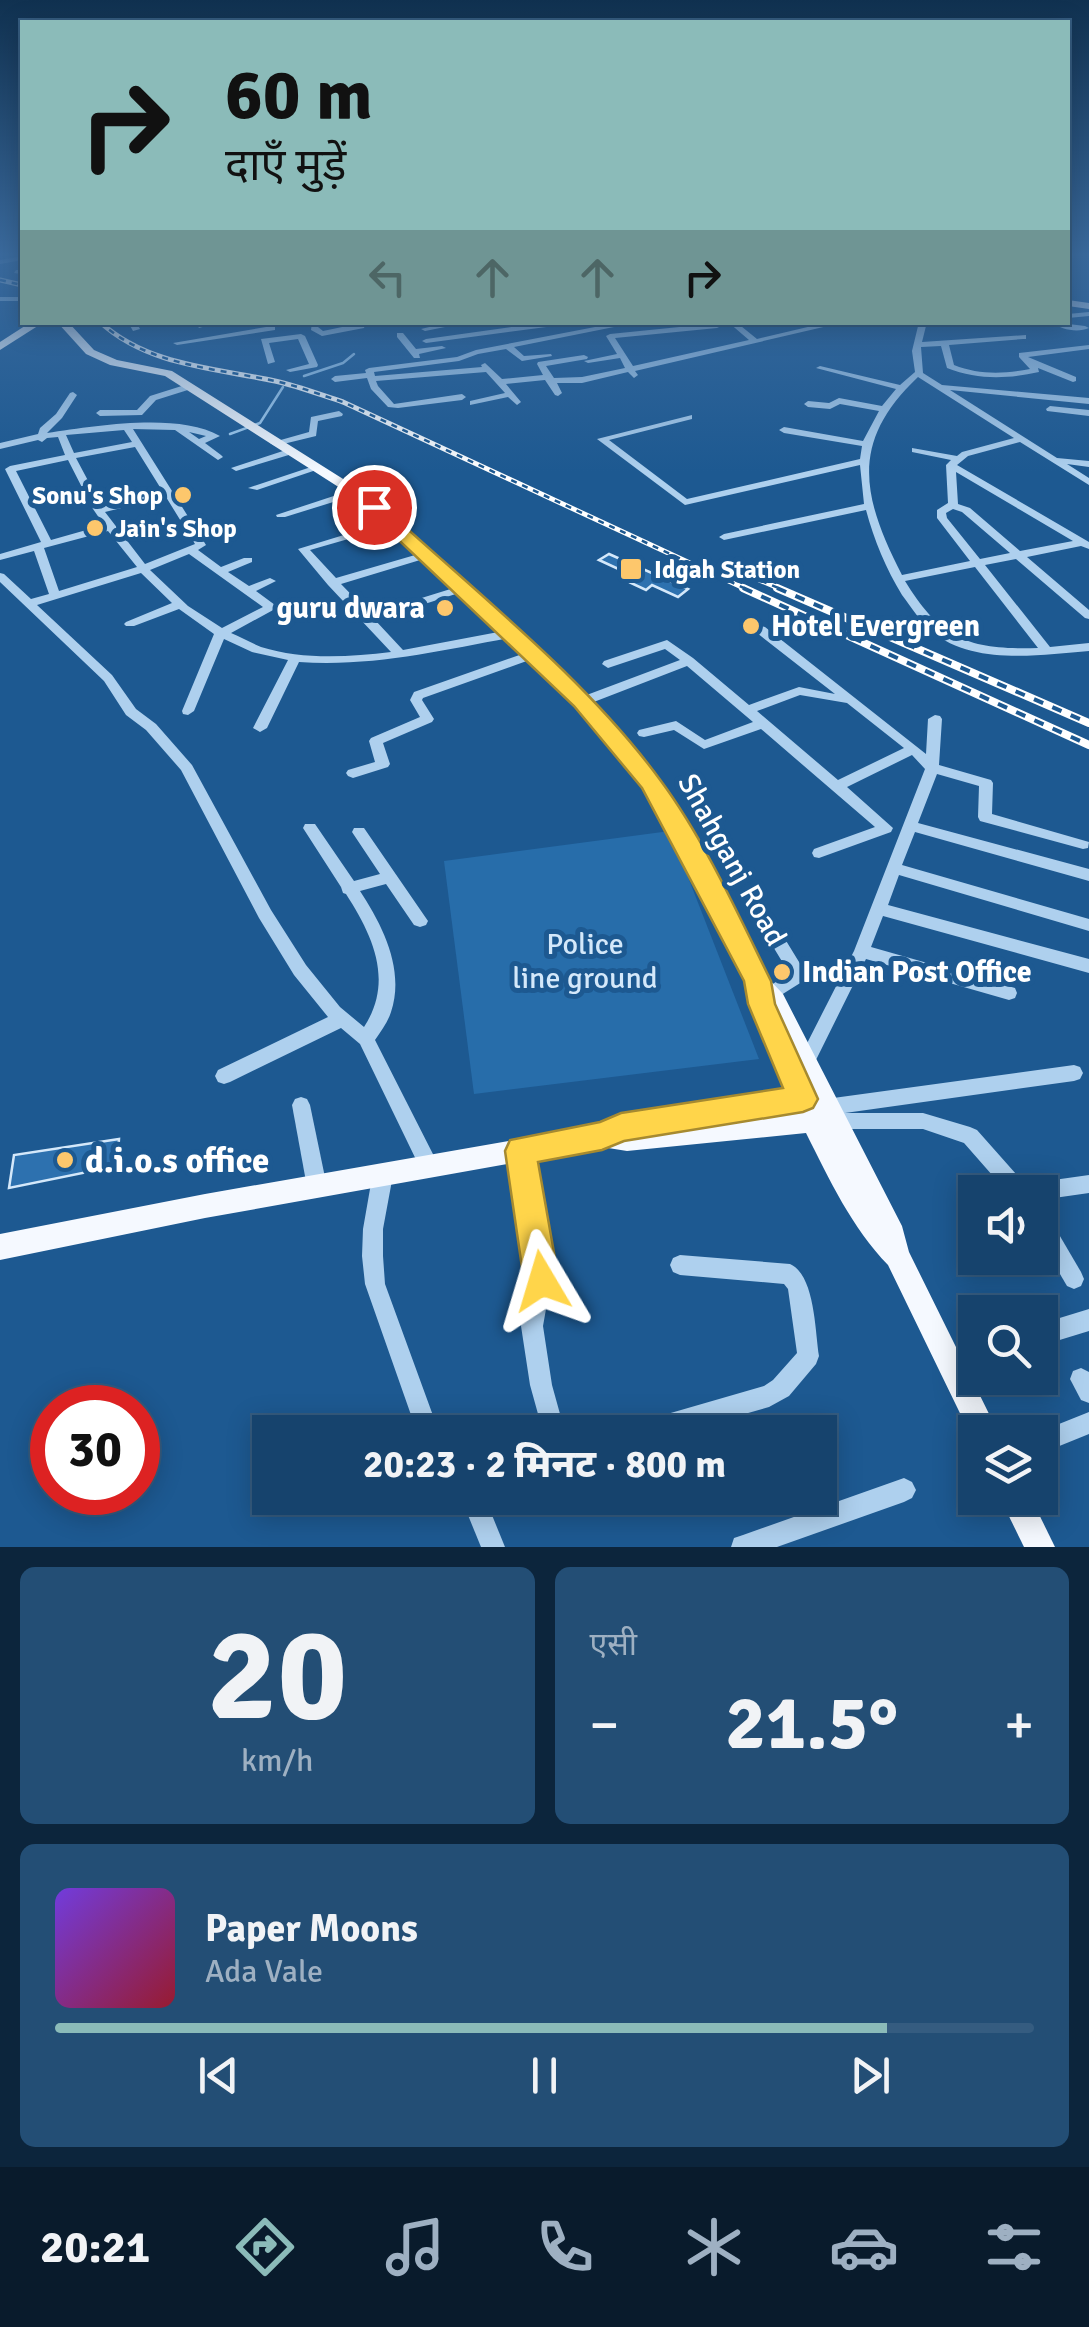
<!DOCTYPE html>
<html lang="hi">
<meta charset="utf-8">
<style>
:root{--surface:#16436d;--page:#234e75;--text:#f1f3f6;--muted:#9eb0c2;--line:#355c80;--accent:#8bbbb9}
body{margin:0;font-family:Signika,"Noto Sans Devanagari",sans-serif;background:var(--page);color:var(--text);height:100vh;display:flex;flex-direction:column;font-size:38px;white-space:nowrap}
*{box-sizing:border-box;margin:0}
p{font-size:32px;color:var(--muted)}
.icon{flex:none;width:55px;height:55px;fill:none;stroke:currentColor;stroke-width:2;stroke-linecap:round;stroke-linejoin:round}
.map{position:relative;height:1547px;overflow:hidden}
.panel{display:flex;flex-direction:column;gap:20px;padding:20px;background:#0c253c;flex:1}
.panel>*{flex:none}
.hud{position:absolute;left:20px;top:20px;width:1050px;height:305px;border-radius:0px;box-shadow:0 5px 25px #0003,0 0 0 2px var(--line);background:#8bbbb9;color:#111;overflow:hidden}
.controls{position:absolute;left:958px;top:1175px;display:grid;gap:20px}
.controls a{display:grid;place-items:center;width:100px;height:100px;border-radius:0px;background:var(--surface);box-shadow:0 5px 25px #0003,0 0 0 2px var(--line);font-size:50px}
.speed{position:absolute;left:30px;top:1385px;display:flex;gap:20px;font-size:50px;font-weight:700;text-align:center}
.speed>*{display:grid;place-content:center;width:130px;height:130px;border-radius:50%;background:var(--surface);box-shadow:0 5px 25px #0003,0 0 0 2px var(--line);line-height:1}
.speed .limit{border:15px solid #d22;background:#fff;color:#111}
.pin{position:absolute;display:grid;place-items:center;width:85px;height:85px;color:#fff;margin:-42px;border:5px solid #fff;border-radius:50%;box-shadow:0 2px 10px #0007}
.me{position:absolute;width:110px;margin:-55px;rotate:353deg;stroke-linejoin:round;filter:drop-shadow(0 0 8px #0008)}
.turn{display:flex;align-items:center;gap:35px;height:210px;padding:0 40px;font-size:45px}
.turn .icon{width:130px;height:130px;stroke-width:2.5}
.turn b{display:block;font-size:70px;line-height:85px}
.lanes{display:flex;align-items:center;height:95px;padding:0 40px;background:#0003;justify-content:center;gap:50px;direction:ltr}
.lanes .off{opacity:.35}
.big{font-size:75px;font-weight:800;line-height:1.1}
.panel .widget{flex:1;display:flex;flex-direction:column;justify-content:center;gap:15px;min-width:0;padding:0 35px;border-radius:15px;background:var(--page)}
.panel .dial{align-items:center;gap:0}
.dial b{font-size:130px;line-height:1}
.song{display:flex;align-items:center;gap:30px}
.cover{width:120px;height:120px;border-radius:15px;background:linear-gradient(135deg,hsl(260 70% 55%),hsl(350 70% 35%))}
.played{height:10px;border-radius:5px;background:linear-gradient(90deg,var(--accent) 85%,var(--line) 85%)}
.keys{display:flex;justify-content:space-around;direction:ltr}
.heat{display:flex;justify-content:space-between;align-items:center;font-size:55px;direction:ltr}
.panel .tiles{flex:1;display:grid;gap:20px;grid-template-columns:1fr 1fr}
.widget:last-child{grid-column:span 2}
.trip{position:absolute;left:252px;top:1415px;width:585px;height:100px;border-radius:0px;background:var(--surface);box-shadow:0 5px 25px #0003,0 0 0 2px var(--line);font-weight:800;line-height:100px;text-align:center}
.tab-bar{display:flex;height:160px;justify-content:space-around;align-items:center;background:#091b2c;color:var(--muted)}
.tab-bar .icon{width:70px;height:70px}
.tab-bar .on{color:var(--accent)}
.tab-bar b{font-size:45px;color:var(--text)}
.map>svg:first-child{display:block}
</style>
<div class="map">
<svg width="1089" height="1547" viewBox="0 0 1089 1547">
<rect width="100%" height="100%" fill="#1d5991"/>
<path fill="#276daa" d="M670,831L759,1059L474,1094L444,861Z"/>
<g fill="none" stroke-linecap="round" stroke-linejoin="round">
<g stroke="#a1ccef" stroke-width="2.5">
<path d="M304,376L343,363L354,354"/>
<path d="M230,434L260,423L283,387"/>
</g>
</g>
<g fill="#2d71af" stroke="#d4e8fa" stroke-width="2.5">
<path d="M609,554L688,589L678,597L652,585L646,590L631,583L638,578L599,560Z"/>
<path d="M119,1139L117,1166L9,1188L14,1155Z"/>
</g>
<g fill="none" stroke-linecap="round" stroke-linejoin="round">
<g fill="#aed0ee" fill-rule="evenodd">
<path d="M22,256V260L0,264V260Z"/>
<path d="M16,270H22V274L14,273Z"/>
<rect x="0" y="297" width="22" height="4"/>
<path d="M1089,312V316L1068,318V314Z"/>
<path d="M128,322H136L140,329L133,331Z"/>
<path d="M195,322H203L206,326L199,328Z"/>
<path d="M312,322H320L318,327L323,331L366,322L364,328L322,336L311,330Z"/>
<path d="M450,322H470L425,331L421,329Z"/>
<path d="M548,322L558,324L554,326L426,343L422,341L426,339Z"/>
<path d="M621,322H639L514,347L524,356L551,354L552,356L522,361L506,349L478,354L459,361L374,372L375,376L482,367L481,365L485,363L502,379L543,375L537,364L538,362L584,355L588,357L587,359L546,366L554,378L582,377L625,368L620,358L588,363L584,361L617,354L606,336L610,334L709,324L708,322H717L721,326L717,328L615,338L633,366L749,340L728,322H736L757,339L829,322H845L635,371L638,375L634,378L628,372L582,383H557L562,393L558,396L555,395L545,380L506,384L521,402L517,405L508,397L470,405V401L505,393L486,372L376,381L378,386L394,404L462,394L466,397L462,400L398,408L388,407L371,389L367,378L335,382L331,379L335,376L366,373L365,370L369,368L457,357L476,350Z"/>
<path d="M919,322H927L922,342L1026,335V339H1023L949,345L954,365C979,375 1004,374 1030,369L1019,357V353L1089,345V349L1028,357L1076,377V381L1073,382L1038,368L1039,372C1007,379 978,380 947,368L941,346L921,347L923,373L942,385L1089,398V404L950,390L1057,458L1089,461V467L1067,464L1089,478V485L1020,442L968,456L957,465L1089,542V549L1081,546L1027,557L1089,610V619L1085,618L1016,559L985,565L1050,647L1089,643V651C1039,655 973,666 931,631C920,621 911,607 902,595C886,569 874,540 866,510L724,540L719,537L724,534L864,504L860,465L685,505L597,439L692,415V419L609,440L687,499L860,459L862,446L784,433L779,430L784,427L863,441L879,411L840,404L830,409L808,407L804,404L808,401L829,403L839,398L882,406L896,389L816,368L820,366L900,385L915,372L912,351ZM918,377L1014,438L962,452L957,456L912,448V452L951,460L946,465L948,503L937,510V518L970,561L902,575C862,497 849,442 918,377ZM956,472L1073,541L1020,551L970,508L958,504ZM953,509L962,512L1010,553L980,559L947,518L946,513ZM975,567L1038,648C970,650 941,640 905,581Z"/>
<path d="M1052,322L1085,326L1089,328C1078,333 1061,330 1052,322Z"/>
<path d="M272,326H275V330L177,345L173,343Z"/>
<path d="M397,333H403L416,349L442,346L446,348L419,354L420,358H414L397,337Z"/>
<path d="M301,334L305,336L318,365L317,367L290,372L286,370L309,364L298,339L269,343L275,362L268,364L261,339Z"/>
<path d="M188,384L192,387L191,389L156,400L142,415L100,416L96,413L100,410H137L150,396Z"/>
<path d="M73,392L77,395L62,418L47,433C96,426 177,412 220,436L205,443L221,455L223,457L218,460L175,430L133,429L206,545L198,550L221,567L244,558H252V562L228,572L249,586L270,578L276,581L256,591L275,605V609L231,633C241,637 251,643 261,647C302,660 349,657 391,652L328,585L298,549L393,520L397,521V525L310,550L336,578L422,553H430V557L341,584L370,614L457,587H465V591L375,620L403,650L509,630L515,634L509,638C439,651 371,667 299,662L267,728L260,732L253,728L288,660L252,652L224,639L194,711L188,715L183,714L182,711L214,634L179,609L134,626H126L124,624L126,622L172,603L141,573L37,605L112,675L136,709L156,724L192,765L271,910L306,965L340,1007L364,1027C394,981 373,936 346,894L343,893L341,887L303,828L305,824H315L354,881L380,874L352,832L354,828H364L428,921L426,925L420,927L414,925L386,884L360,891C383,926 405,970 391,1012C388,1022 381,1031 375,1040L437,1162L440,1168L437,1174L430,1177L423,1174L360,1044L341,1028L230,1082L224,1084L218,1082L215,1076L218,1070L328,1017L294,975L259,918L181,770L146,730L126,715L104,681L0,582V573L4,574L31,599L49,594L34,551L0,560V554L41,542L5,469L10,466L65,455L58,437L47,438L42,442L38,440L0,449V443L38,434L40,428L56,414L70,393ZM124,430L132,442L74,453L66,435ZM189,432L206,436L199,439ZM135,447L163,492L102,507L76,458ZM68,460L93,509L104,525L51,540L16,471ZM166,497L195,544L145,564L105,512ZM108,531L137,567L59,591L44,548ZM189,554L263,607L222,628L188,606L150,570Z"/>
<path d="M1050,406L1089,410V416L1047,411L1046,409Z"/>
<path d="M339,411L343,414L342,416L318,421L316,436L275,446L270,443L309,432L311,417Z"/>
<path d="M289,449L292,450V454L236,471L231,468Z"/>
<path d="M314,466L322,468L257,490L248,488Z"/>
<path d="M355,489L359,490V494L285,517H277L276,515Z"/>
<path d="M761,626L765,627L926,754L928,719L935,715L940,716L942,719L939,765L991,780L993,783L992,814L1089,842L1088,848L1083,849L980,821L978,817L979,786L937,774L918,823L1089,869V881L915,832L902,865L1089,919V931L899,875L888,905L1089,959V973L883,916L871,947L1015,988L1017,993L1015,998L1009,1000L866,959L812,1068L806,1071L800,1068L797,1063L854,951L925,769L912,755L847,787L893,828L891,832L819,858L814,857L812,853L814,849L875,827L761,729L704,749L674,730L644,737L639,736L637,733L639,730L676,721L705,740L753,722L687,666L586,705H576L575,702L576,699L680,660L665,649L608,668L602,664L604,661L667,640L693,658L749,705L799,687L835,694L757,633L755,630L757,627ZM800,695L847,703L904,748L838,780L757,711Z"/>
<path d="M531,651L535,652L537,655L535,658L423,698L422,700L434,719L432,722L383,743L390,764L388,767L353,778L348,776L346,773L348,770L375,762L369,741L371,738L420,717L410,700L414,692Z"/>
<path d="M771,924L777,926L807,975L805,980L770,1002L764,1000L762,995L764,990L789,973L763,930L765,926Z"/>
<path d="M1074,1065L1080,1067L1083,1073L1080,1079L1074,1081L845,1113H923L970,1127L977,1130L1025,1184L1089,1175V1193L1040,1200V1192H1007L964,1143L923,1129H834L827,1127L825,1121L827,1115L820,1113L817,1107L820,1101L826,1099Z"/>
<path d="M301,1097L307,1099L310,1105L327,1187L324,1194L317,1196L310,1194L307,1187L292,1105L295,1099Z"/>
<path d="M521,1142L528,1145L530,1151L551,1281L543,1326L552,1385L565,1432H543L530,1385L521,1326L531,1281L512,1151L514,1145Z"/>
<path d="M383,1166L390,1169L393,1175L383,1229V1256L385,1284L439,1432H417L365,1284L362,1256L363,1229L370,1189L376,1169Z"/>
<path d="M1040,1211L1047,1214L1081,1272L1084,1279L1081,1286L1074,1289L1067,1286L1040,1240Z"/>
<path d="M680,1255L790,1264C815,1275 815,1331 819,1356L816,1364L789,1396L769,1407L681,1432H632L635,1424L643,1421L764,1386L773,1380L797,1353L788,1289L784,1284L680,1275L673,1272L670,1265L673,1258Z"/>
<path d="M1089,1309V1331L1040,1346V1324Z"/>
<path d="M975,1343V1365L949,1373L941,1370L938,1362L941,1354Z"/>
<path d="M1081,1368L1089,1372V1403L1081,1400L1070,1379L1073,1371Z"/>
<path d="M1089,1412V1434L1052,1449L1044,1446L1041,1438L1044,1430Z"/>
<path d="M904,1478L912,1482L916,1490L912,1498L904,1502L777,1547H731L734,1538L743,1535Z"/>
<path d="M461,1498H485L505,1547H481Z"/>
</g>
<g fill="#f5f9ff" fill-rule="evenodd">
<path d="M1068,300L1089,303V309L1068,306Z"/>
<path d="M57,322H68L94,350L117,360L172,371L359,489L398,520L587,698L672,800L765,975L783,994L902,1226L909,1252L998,1432H975L974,1442L888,1265C852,1228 829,1179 806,1133L627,1151L602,1147L205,1218L0,1260V1234L205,1194L600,1125L621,1116L786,1090L754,1010L748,982L659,807L575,706L388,526L351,495L165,376L110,365L86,354ZM795,1109L796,1113L743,1118Z"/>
<path d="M1000,1498H1031L1055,1547H1024Z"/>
</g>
<path fill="#fff" fill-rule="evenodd" d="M31,322H44L0,350V342Z"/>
<g stroke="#fff" stroke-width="5">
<g id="rail-far1">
<path d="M0,280L22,285"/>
<path d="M100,322C148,366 215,368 275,381C298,386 321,395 343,402L748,590"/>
<path d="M750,576L783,590"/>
</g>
</g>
<g stroke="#fff" stroke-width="8">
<g id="rail">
<path d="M743,588L1089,745"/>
<path d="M777,588L1089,723"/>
</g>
</g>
<use href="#rail-far1" stroke="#1d5991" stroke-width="2.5" stroke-dasharray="6" stroke-linecap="butt"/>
<use href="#rail" stroke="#1d5991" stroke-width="4" stroke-dasharray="10" stroke-linecap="butt"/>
</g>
<linearGradient id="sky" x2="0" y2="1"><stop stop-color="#103150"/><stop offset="0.54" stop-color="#3a6a9d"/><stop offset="1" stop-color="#3a6a9d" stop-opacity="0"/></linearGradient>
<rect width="1089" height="472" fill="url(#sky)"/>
<path fill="#ffd54a" stroke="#a68a30" stroke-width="2.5" d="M368,504H380C474,591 586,678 661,781C704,839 739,916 771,981L775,1004L818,1099L813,1108L803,1112L624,1141L602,1150L538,1162L559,1281L554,1293L542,1298L529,1293L524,1281L505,1151L510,1140L600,1122L621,1113L783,1088L748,1004L744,981L642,788L574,706L368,511Z"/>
<g fill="#fdc76c" stroke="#1d5991" stroke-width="4">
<circle cx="183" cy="495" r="10"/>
<circle cx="95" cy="528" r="10"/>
<rect x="619" y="557" width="24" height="24" rx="5"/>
<circle cx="445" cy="608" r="10"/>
<circle cx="751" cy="626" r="10"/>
<circle cx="782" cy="972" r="10"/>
<circle cx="65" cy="1160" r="10"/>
</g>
<g text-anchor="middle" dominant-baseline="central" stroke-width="10" stroke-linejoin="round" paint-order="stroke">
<g font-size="25" font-weight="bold" fill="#fff" stroke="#1d5991" text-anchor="start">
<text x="163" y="495" text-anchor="end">Sonu's Shop</text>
<text x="115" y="528">Jain's Shop</text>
<text x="654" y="569">Idgah Station</text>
</g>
<g font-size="30" font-weight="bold" fill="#fff" stroke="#1d5991" text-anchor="start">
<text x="425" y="608" text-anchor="end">guru dwara</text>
<text x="771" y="626">Hotel Evergreen</text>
<text x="802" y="972">Indian Post Office</text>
</g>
<g font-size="30" fill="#fff" stroke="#1d5991">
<text transform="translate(732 860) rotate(61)">Shahganj Road</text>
</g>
<g font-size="30" fill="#d4e8fa" stroke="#1d5991">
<text x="585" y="944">Police<tspan x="585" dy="34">line ground</tspan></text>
</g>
<g font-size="35" font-weight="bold" fill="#fff" stroke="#1d5991" text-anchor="start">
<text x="85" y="1160">d.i.o.s office</text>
</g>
</g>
</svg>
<div class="controls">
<a><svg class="icon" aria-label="sound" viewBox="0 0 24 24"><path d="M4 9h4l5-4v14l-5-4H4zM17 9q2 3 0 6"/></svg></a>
<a><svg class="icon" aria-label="search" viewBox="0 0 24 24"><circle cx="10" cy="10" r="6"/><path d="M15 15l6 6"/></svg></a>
<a><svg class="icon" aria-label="layers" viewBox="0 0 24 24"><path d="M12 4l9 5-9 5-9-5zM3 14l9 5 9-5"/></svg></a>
</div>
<div class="speed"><div class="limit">30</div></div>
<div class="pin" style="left:374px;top:507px;background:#d93025"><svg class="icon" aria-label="arrive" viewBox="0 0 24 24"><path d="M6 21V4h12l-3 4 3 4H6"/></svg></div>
<svg class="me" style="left:542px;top:1281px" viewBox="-20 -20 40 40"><path d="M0-17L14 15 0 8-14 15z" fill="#ffd54a" stroke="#fff" stroke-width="4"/></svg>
<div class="trip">20:23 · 2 मिनट · 800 m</div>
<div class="hud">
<div class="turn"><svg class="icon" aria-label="right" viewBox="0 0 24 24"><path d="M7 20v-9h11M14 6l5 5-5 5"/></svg><div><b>60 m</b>दाएँ मुड़ें</div></div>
<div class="lanes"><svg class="icon off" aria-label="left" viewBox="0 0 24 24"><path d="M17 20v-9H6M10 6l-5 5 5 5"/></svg><svg class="icon off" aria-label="ahead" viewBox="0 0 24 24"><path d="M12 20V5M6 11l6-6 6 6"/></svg><svg class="icon off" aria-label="ahead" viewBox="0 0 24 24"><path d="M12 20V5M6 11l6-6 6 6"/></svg><svg class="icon" aria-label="right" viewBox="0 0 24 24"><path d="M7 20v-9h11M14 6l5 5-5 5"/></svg></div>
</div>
</div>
<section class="panel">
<div class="tiles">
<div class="widget dial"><b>20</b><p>km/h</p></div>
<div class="widget"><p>एसी</p>
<div class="heat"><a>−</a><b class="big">21.5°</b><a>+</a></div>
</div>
<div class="widget">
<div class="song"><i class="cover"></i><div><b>Paper Moons</b><p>Ada Vale</p></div></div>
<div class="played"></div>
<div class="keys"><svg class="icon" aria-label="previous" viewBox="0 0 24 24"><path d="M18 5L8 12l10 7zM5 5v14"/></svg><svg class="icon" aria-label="pause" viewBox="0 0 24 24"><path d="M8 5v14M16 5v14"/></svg><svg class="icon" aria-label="next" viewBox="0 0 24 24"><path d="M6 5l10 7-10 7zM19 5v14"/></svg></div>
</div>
</div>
</section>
<nav class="tab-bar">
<b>20:21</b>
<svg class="icon on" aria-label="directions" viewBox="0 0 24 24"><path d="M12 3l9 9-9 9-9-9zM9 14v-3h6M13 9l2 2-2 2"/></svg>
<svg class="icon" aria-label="music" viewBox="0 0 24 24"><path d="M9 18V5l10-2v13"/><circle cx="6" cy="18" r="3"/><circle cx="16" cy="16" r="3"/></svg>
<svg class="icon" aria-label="phone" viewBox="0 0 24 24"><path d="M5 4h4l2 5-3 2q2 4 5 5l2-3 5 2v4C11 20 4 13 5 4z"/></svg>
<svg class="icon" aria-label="climate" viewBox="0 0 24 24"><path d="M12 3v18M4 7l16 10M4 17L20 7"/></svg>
<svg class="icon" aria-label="car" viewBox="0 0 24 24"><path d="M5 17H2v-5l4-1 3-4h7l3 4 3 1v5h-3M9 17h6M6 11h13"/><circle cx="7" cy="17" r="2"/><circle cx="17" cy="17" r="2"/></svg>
<svg class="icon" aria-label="filters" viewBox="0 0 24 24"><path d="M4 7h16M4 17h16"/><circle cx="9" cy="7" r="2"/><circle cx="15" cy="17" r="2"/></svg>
</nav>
